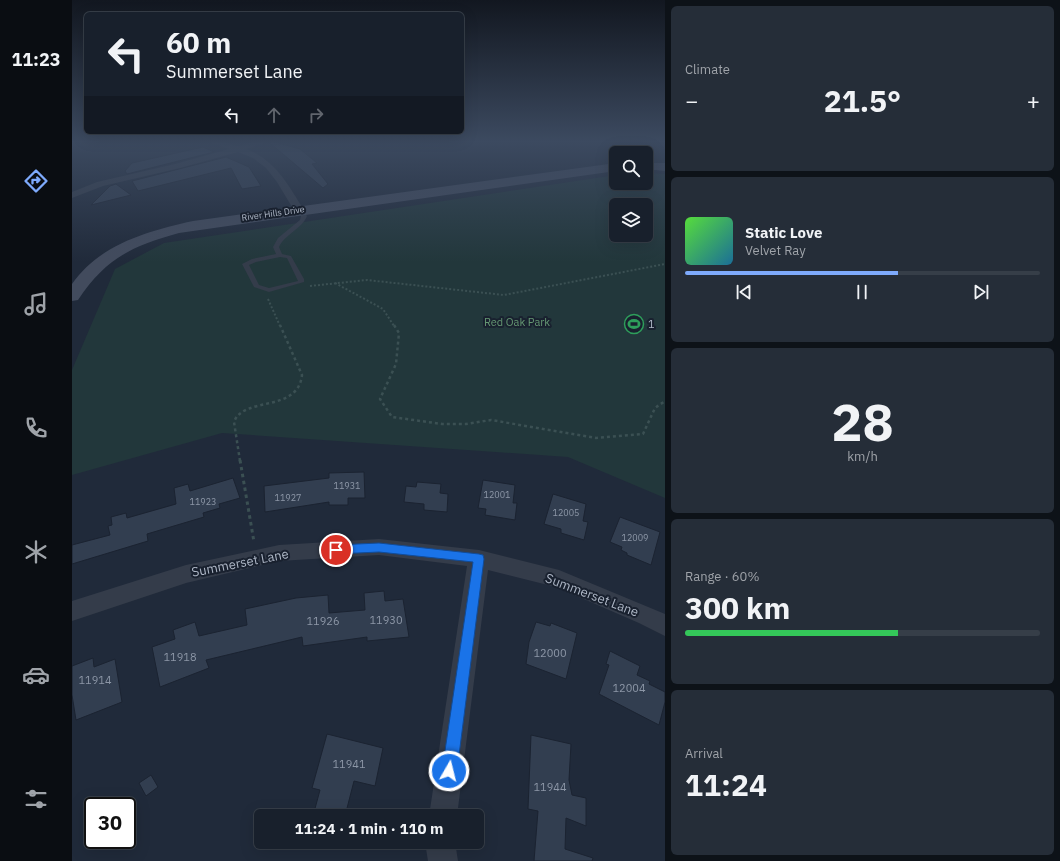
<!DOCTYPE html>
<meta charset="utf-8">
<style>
:root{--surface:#18202c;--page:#252d38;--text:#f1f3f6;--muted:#9fa3a9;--line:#363e48;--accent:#7eaafc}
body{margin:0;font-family:"IBM Plex Sans",sans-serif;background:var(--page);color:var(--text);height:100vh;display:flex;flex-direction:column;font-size:15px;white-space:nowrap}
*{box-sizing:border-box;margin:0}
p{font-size:13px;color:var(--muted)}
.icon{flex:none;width:22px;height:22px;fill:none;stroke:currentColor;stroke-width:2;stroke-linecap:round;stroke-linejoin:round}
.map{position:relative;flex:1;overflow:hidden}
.drawer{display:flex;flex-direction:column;gap:6px;padding:6px;background:#0d1218;width:395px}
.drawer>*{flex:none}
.top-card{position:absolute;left:12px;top:12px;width:380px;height:122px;border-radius:6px;box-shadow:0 4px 16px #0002,0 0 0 1px var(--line);background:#18202c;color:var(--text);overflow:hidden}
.fabs{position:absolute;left:537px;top:146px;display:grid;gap:8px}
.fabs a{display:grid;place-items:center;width:44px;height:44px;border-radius:6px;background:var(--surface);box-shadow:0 4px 16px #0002,0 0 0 1px var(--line);font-size:20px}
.speed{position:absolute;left:12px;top:797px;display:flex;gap:8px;font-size:20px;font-weight:700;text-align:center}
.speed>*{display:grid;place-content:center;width:52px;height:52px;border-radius:50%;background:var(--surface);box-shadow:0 4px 16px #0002,0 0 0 1px var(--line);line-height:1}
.speed .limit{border:2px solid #111;border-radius:6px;background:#fff;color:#111}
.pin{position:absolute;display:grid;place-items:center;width:34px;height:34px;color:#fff;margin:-17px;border:2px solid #fff;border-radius:50%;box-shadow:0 1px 4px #0007}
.me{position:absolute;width:44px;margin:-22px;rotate:8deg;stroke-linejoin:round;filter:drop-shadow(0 0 3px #0008)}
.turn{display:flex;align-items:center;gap:14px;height:84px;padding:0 16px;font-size:18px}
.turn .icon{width:52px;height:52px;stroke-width:2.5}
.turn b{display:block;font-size:28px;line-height:34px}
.lanes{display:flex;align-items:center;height:38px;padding:0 16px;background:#0003;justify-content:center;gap:20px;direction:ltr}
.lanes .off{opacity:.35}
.big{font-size:30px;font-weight:800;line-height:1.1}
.drawer .card{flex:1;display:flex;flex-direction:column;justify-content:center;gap:6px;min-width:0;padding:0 14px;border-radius:6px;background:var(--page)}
.drawer .dial{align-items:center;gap:0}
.dial b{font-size:52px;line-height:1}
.song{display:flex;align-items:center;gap:12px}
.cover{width:48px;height:48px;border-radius:6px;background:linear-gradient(135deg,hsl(110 70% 55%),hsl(200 70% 35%))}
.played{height:4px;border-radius:2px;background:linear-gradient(90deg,var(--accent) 60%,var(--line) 60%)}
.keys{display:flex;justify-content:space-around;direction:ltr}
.heat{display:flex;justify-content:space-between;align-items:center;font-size:22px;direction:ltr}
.charge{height:6px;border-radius:3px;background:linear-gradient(90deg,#34c759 60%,var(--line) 0)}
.trip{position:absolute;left:182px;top:809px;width:230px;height:40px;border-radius:6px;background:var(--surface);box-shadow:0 4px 16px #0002,0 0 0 1px var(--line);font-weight:800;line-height:40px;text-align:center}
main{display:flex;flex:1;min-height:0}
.menu{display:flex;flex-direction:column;width:72px;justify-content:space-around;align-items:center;background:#0a0d12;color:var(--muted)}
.menu .icon{width:28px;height:28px}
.menu .active{color:var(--accent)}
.menu b{font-size:18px;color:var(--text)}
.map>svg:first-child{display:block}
</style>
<main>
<nav class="menu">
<b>11:23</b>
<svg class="icon active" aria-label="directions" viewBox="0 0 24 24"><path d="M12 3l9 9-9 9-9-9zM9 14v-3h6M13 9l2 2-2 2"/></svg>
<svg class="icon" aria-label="music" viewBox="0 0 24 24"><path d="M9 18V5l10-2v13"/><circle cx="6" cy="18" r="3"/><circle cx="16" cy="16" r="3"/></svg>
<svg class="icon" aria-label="phone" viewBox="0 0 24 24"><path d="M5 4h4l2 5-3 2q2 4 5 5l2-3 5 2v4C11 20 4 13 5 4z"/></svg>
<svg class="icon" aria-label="climate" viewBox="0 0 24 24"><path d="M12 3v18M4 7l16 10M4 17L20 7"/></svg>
<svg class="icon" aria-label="car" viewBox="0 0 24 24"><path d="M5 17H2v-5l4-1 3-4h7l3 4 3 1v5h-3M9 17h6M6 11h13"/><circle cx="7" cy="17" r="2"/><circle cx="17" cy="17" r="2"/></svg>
<svg class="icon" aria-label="filters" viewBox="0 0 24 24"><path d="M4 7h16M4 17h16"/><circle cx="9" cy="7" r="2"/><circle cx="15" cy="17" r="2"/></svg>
</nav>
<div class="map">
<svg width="593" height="861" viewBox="0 0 593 861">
<rect width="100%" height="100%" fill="#202a3a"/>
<path fill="#22373b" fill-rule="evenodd" d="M574,173L593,174V498L496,457L150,433L0,475V370L43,269L92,243L544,175V183H574ZM544,205H574V235H544Z"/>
<g fill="#323e50" stroke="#1b2331">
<path d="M199,141L228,149L245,163L240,164L256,184L251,188L198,143Z"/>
<path d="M131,147L142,152L55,174L53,171L60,163Z"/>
<path d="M154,157L177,167L189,186L170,189L159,168L66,191L60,181Z"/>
<path d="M44,184L59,195L19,205L38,186Z"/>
<path d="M292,472L293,498H276V505H257V502L193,512L192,486L257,478V473Z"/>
<path d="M161,478L168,498L147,504L148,508L131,513L132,517L75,534L76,541L0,564V545L38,535L36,526L40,525L39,517L54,513L55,518L104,504L102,488L116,484L118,491Z"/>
<path d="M411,480L443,485L441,503H445L443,520L413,515L414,509L406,508Z"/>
<path d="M345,482L369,484L368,493L376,494L375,512L352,510V504L332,502L334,486L344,487Z"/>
<path d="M481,494L514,504L511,521L516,522L512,540L489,533V529L472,524Z"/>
<path d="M548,517L588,532L579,565L555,555V553L549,550L550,547L538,542Z"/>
<path d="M312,591L313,601L331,599L337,637L295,641V637L231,646L230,637L134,660L137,668L88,687L80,647L103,639L101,630L123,622L127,636L175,625L173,609L224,598L256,595L257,613L293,610L292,593Z"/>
<path d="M464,622L478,626L479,623L505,633L494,679L454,664L457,642Z"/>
<path d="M538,651L568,666L565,675L578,681L577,684L593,692V702L587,725L527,694L537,665L534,664Z"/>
<path d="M21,658L22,667L43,659L50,702L4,720L0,695V666Z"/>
<path d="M255,734L311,748L303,786L282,781L273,816H241L248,790L240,788Z"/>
<path d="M459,735L499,744L497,780L500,795L514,798V826L494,818L493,849L521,858L520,861H462L466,811L456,809Z"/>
<path d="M79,775L86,787L74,796L67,783Z"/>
</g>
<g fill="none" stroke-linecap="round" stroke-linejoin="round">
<g stroke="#3b5053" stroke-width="2" stroke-dasharray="2 2" stroke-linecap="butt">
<path d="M263,283L311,309L322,326"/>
<path d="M238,286L295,280L432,295L593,264"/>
<path d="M196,299L208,326"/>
</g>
<g stroke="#3b5053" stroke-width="2.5" stroke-dasharray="3 3" stroke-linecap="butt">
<path d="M322,325L327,333L324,364L308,399L320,417L370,424H394L419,420L524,438L571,434L583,408L593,401"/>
<path d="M168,461L162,422C171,396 226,413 230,375L208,325"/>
</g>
<path stroke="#3b5053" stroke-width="3" stroke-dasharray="3.5 3.5" stroke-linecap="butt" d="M168,460L182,542"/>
<path fill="#343c4a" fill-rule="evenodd" d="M225,209H229L235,216C230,229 213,234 207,247L210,254L219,256L232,279V282L197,292L182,287L170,264L180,259L204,254L201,247L206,238L228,220L229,216L224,210ZM208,257L215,258L226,281L197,288L187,285L177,265L184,262Z"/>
<g fill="#343c4a" fill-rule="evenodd">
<path d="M134,141H148L166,146L184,141H198L174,149C204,160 216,185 232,210L231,212H223L205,182L194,168L181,158L166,152L108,168L31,186L0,198V192L25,182L103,164L157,149Z"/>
<path d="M307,539L407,550L487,570L593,614V636L567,623L484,587L416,570L385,816H357L395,566L307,555L207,561L114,583L0,621V601L114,565L207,545Z"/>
<path d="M353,842H383L386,861H356Z"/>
</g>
<g fill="#424b5d" fill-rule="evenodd">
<path d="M544,163V171L107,233C60,246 34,258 6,300L0,301V284C28,244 76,231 121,221Z"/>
<path d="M574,163H593V171L574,169Z"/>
</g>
</g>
<linearGradient id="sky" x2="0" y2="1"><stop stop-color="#121720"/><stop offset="0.54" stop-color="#3c4a60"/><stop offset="1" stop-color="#3c4a60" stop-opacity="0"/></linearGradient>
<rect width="593" height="262" fill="url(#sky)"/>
<path fill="#1a73e8" stroke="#114b97" d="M307,543L407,554L411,555L412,559L385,771L382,776L377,778L372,776L370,771L401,562L307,552L264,554L260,553L259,550L260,547L264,545Z"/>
<defs>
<g id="stadium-ring" transform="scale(1)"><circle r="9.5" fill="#19212f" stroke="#2e9e5b" stroke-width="1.5"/><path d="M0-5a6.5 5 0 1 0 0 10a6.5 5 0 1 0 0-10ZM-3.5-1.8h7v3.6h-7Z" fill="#2e9e5b"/></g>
</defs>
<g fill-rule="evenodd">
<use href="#stadium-ring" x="562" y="324"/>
</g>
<g text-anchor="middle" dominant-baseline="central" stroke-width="4" stroke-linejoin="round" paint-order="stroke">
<g font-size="9" fill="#aeb7c6" stroke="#19212f">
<text transform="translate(201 213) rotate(-8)">River Hills Drive</text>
</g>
<g font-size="9" fill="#8d97a7">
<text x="275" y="485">11931</text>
<text x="425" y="494">12001</text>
<text x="216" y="497">11927</text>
<text x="131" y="501">11923</text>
<text x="494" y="512">12005</text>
<text x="563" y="537">12009</text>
</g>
<g font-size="11" fill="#659873" stroke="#19212f">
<text x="445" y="322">Red Oak Park</text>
</g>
<g font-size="11" fill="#aeb7c6" stroke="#19212f" text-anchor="start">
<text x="576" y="324">1</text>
</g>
<g font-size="11" fill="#8d97a7">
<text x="314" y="620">11930</text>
<text x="251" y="621">11926</text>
<text x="478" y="653">12000</text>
<text x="108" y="657">11918</text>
<text x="23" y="680">11914</text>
<text x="557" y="688">12004</text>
<text x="277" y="764">11941</text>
<text x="478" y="787">11944</text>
</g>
<g font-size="13" fill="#aeb7c6" stroke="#19212f">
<text transform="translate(168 563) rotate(-11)">Summerset Lane</text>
<text transform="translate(520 595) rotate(21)">Summerset Lane</text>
</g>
</g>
</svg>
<div class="fabs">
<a><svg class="icon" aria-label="search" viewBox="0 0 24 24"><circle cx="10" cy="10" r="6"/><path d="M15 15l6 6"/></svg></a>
<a><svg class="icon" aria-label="layers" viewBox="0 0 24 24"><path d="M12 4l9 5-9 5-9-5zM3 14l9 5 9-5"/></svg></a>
</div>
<div class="speed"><div class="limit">30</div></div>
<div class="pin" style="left:264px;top:550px;background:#d93025"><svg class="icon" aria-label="arrive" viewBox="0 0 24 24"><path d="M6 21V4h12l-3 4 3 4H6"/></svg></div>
<svg class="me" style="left:377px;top:771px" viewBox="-20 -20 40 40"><circle r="17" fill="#1a73e8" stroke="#fff" stroke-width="3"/><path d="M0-11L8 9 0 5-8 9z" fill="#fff"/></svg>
<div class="trip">11:24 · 1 min · 110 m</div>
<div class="top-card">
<div class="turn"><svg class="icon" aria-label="left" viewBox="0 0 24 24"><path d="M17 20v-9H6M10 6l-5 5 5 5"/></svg><div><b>60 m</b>Summerset Lane</div></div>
<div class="lanes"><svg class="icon" aria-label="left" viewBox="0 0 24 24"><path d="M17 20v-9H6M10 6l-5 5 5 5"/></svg><svg class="icon off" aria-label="ahead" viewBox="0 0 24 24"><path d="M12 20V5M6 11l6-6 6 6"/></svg><svg class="icon off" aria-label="right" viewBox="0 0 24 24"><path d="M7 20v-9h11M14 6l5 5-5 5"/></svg></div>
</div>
</div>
<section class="drawer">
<div class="card"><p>Climate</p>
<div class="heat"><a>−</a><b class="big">21.5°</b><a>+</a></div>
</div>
<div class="card">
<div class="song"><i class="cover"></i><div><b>Static Love</b><p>Velvet Ray</p></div></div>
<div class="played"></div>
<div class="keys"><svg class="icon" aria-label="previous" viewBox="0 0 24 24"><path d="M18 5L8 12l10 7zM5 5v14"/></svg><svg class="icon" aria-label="pause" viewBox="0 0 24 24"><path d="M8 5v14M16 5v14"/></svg><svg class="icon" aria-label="next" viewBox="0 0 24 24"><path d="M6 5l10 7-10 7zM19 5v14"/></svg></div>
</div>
<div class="card dial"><b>28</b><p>km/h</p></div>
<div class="card"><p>Range · 60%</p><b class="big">300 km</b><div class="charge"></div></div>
<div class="card"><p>Arrival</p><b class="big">11:24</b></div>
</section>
</main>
